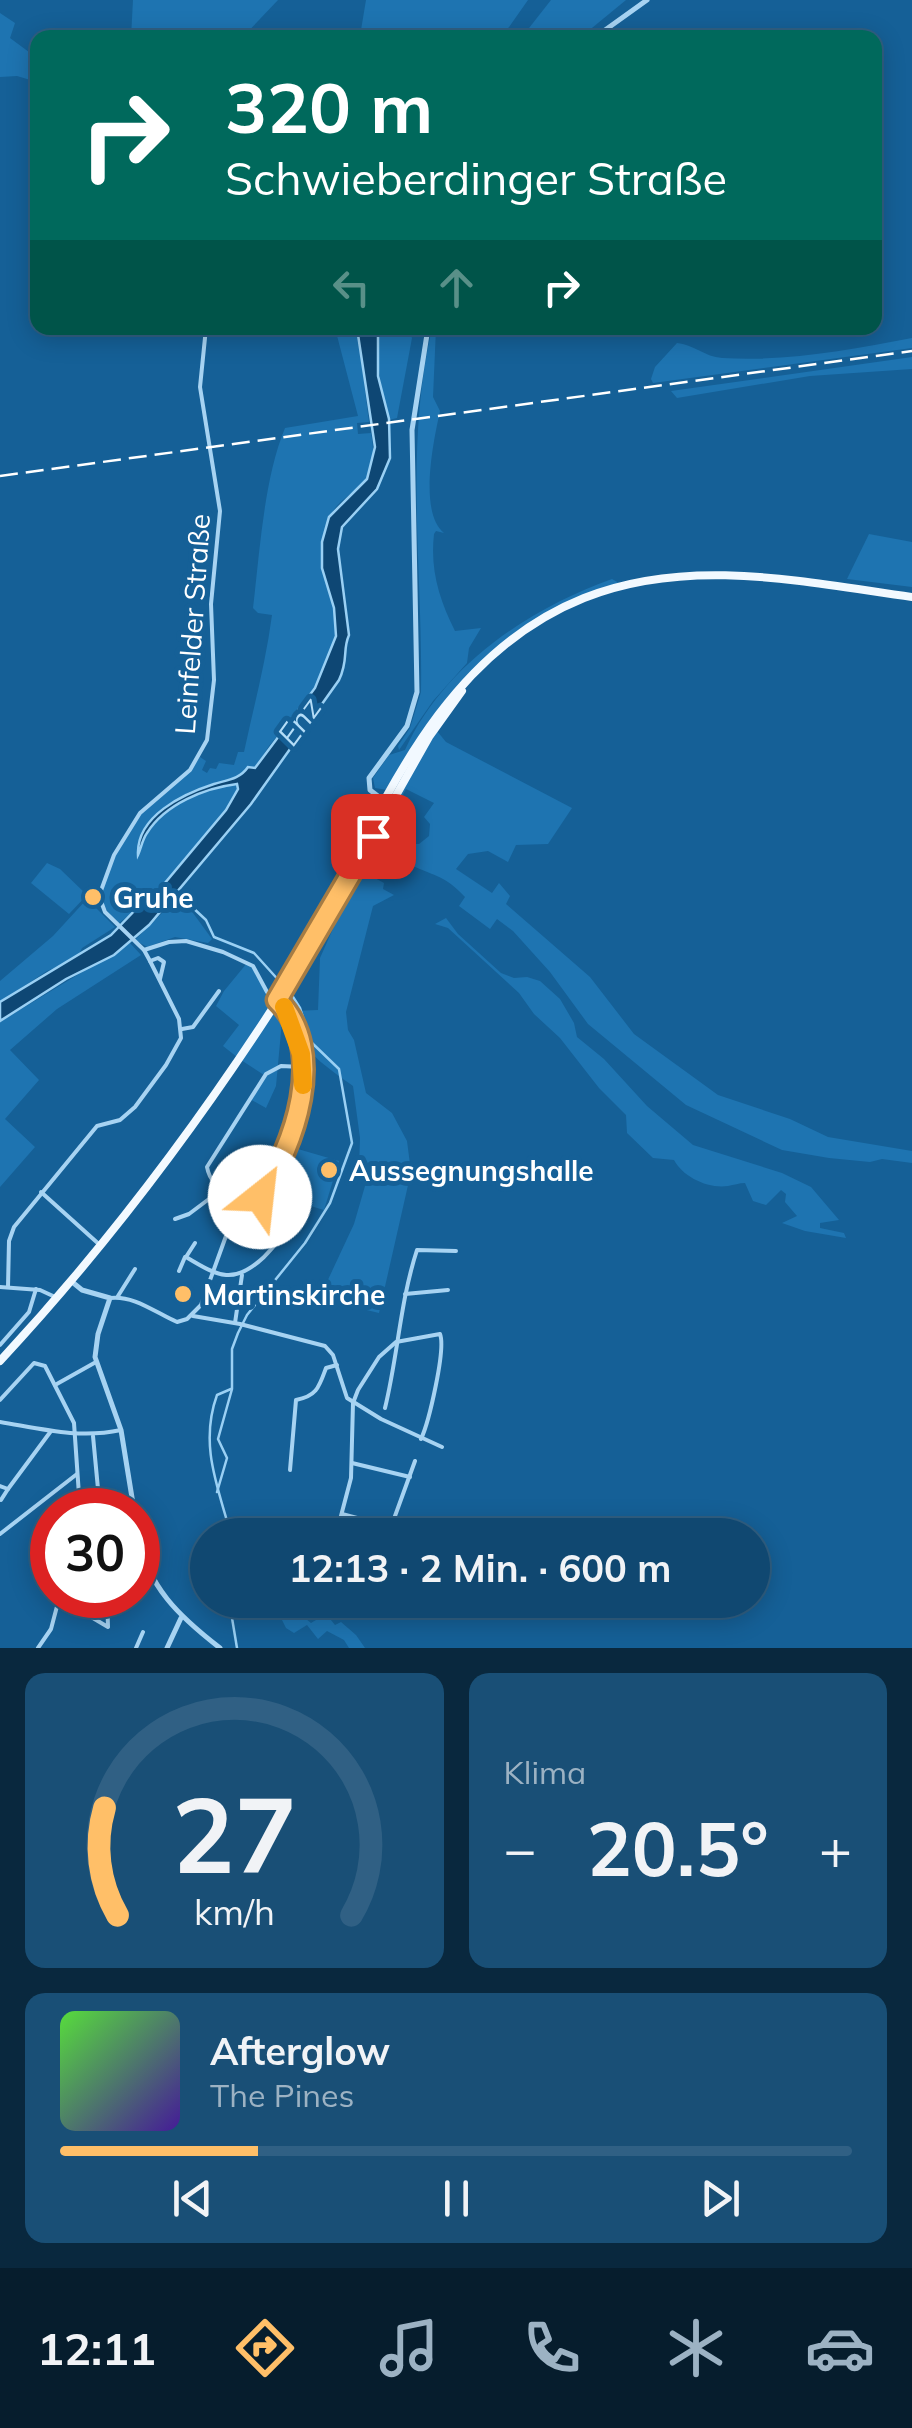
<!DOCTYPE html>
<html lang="de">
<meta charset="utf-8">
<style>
:root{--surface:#104871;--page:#194f76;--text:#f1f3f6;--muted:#9cb2c3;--line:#306084;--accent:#ffbf68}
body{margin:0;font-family:Mulish,sans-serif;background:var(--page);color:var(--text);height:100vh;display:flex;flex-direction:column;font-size:38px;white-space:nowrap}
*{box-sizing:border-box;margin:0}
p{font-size:32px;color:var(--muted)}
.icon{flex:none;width:55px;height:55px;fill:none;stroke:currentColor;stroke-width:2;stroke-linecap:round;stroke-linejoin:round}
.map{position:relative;height:1648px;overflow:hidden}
.side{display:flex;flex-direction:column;gap:25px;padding:25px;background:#09283e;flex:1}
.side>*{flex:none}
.banner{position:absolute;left:30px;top:30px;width:852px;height:305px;border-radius:20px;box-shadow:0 5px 25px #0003,0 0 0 2px var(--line);background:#00695c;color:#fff;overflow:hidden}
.speed{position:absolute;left:30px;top:1488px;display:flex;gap:20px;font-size:50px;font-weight:700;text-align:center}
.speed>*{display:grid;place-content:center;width:130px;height:130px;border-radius:50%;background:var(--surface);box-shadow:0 5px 25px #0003,0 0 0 2px var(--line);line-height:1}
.speed .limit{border:15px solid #d22;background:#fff;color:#111}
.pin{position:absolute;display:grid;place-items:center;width:85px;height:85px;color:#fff;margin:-42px;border-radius:20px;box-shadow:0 5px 15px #0006}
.me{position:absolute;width:110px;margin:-55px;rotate:29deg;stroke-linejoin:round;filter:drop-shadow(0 0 8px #0008)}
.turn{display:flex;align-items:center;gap:35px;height:210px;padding:0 30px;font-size:45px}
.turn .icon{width:130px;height:130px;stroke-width:2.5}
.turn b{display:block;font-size:70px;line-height:85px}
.lanes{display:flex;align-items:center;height:95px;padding:0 30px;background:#0003;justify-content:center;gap:50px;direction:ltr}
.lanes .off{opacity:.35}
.big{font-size:75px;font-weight:700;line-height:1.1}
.side .card{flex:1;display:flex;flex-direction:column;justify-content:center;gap:15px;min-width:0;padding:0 35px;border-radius:20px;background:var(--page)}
.side .dial{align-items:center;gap:0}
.dial svg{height:260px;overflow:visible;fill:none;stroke:var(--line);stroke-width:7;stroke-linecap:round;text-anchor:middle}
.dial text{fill:var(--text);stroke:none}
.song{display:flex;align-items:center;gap:30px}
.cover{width:120px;height:120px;border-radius:15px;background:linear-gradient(135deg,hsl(110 70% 55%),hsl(260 70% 35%))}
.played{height:10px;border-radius:5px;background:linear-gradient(90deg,var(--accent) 25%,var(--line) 25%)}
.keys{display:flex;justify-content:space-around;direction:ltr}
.heat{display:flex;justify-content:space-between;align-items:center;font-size:55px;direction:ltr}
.side .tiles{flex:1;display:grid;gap:25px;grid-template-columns:1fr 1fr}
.card:last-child{grid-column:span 2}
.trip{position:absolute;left:190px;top:1518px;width:580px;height:100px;border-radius:50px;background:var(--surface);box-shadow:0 5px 25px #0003,0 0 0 2px var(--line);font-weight:700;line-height:100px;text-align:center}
.dock{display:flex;height:160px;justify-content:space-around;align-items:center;background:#061d2d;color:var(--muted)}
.dock .icon{width:70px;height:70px}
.dock .selected{color:var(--accent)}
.dock b{font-size:45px;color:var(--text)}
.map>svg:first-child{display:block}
</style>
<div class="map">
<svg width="912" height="1648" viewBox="0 0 912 1648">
<rect width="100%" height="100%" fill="#156097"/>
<g fill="#1e74b1" fill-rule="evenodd">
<path d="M133,0H278L243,37L131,38Z"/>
<path d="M366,0H528L502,37L354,38L360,36Z"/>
<path d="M551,0H626L581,37H522Z"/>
<path d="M0,13L15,23L10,38L37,58V82L17,76L0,77Z"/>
<path d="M335,328H357L369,422L357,423L358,434L371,433C383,496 340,485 327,523C312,570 341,596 336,635C330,678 295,714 269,746C263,754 260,764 251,770C230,783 202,783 181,797C166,806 154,822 141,834L140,853C151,809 196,792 237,783L238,789L226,810L154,896L119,923C112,916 102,908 102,897C100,874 127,828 142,811C160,792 185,778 200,757L206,761L202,770L207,773L210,768L216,769L219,763L234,765L238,752H244C254,706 266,661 272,615L258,613L253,608C260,549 264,479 285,428L358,416Z"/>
<path d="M378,328H407L412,338L397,418L389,420C380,388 376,360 378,328Z"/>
<path d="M432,328H436L433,397L440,411C434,439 418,512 444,533L436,531L434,534C430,570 439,599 455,631L481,628L469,648L467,663L433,701L399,750L398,746L410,728L421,692C423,569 404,449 432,328Z"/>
<path d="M912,338V348L653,383L651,379L655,367L677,343C693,344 705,357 722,358C786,362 849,350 912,338Z"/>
<path d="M912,357V369L810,376L677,398L671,391Z"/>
<path d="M869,534L912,542V587L847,579Z"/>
<path d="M612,579L619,583C492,630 457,679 387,790L375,788L373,778L389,755L405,750C443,666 528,609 612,579Z"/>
<path d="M437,731L446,742L572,808L548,844L516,845L508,862L488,851L468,854L456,869L492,893L499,883L510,896L506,904L590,977L634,1034L718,1095L790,1119L828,1137L912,1151V1163L882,1159L870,1162L829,1158L782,1150L686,1105L588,1024L550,972L513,931L497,919L490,929L459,906L465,897C444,874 432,876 407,863C396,858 388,850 378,844L368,863L375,868L373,877L384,883L383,889L394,895L373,906L346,1012L348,1030L354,1040L366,1093L392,1113L407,1141L411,1172L379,1313L350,1306L353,1299L335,1294L319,1299L354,1224L365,1186L359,1169L360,1138L353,1086C327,1067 293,1047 294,1011L318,1010L320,958L344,904L331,911L417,756ZM406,789L434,803L424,817L430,824L429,836L419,844H390L386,827Z"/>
<path d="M47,863L60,869L87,895L69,914L31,883Z"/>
<path d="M87,899L115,927L82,948L77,958L47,971L0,1002V981L53,936Z"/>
<path d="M175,900L193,913L212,939L208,943L175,937L147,947L135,940Z"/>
<path d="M446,918L458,934L501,973L514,978L527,977L540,981L560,999L574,1023L577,1037L604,1059L647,1106L693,1145L782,1173L811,1187L839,1220L820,1223V1228L844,1233L846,1238L805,1231L782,1223L797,1216L785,1202L786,1194L781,1190L766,1205L753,1201L745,1183C739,1183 734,1185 728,1186C708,1189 683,1177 674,1160L653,1158L627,1133L626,1115L599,1088L560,1038L534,1014L519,993L448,928L435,924Z"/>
<path d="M130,943L141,955L57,1009L10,1050L39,1080L5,1119L35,1147L0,1187V1022Z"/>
<path d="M247,963L257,973L272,1004L237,1057L223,1046L239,1025L216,1006L224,991Z"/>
<path d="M284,999L276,1086L266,1108L250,1099L264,1075L241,1060Z"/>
<path d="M291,1147L339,1161L324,1210L270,1194Z"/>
<path d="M272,1600H308L301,1615L311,1623L326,1614L335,1625L341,1622L356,1635L365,1648H349L344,1640L327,1631L318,1639L307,1625L294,1633L286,1628Z"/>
</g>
<path fill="#0e4774" stroke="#9ad0f4" stroke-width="2.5" d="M357,328H378V376L389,419L390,458L377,489L342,527L338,549L349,635C342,651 349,659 339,680L251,804L149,925L114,955L66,979L0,1021V1002L111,935L141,904L154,896L226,810L238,789L237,784C205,788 165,804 147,833C142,840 141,849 138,855C136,816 183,794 214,784C227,780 240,779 248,767L255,768L315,688L336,636L334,608L322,568V542L329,517L367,479L375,447Z"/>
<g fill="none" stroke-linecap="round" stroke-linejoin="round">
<g stroke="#9ad0f4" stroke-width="2.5">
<path d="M175,891L206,920L214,937L254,953L282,984"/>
<path d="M231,1389L217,1395C199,1445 218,1487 231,1535"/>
<path d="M217,1492L227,1458L218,1439L232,1389V1349L238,1333L247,1315L305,1243L330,1203L352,1143L339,1069L311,1042L300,1008L288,989"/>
<path d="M229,1600L237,1648"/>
</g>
<g stroke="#a7d3f2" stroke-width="4">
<path d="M150,961L158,958L164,962L160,979"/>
<path d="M182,1029L193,1027L219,991"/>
<path d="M41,1192L101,1246"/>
<path d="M251,1206C233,1184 212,1194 207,1167L266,1074L281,1066L302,1067"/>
<path d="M175,1219L189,1214L221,1190"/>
<path d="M216,1220L230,1230"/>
<path d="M195,1243L186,1257C219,1277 234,1285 264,1257C274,1246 283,1238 287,1224L284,1216L260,1197"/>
<path d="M179,1271L185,1257"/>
<path d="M0,1287L40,1290L53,1296"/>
<path d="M8,1287L9,1241L14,1227L97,1126L120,1120L135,1107L166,1065L181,1038L179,1019L150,961L144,950L105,912L99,896L114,855L140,813L190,770L207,740L214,680L211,604L220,511L200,387L206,328"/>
<path d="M405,1294L448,1290"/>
<path d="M118,1296L135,1269"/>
<path d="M110,1298C134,1295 156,1313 177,1322L187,1319L201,1305L226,1236L264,1191L286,1150L301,1105L302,1067L287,1010L267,992L253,966L223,952L186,941L169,942L144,950"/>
<path d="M193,1316L240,1324L325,1346L333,1355L347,1398L381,1419L442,1447"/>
<path d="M235,1323L242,1275"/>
<path d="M0,1345L29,1312L36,1289"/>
<path d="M55,1385L96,1362"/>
<path d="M0,1400L34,1363L45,1366L74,1423L79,1495L76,1510"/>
<path d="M385,1408C398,1355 400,1302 417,1250L456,1251"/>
<path d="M0,1422C42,1429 79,1439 121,1430"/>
<path d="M93,1436L100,1510"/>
<path d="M352,1463L410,1477"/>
<path d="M290,1470L296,1400C317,1396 319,1387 326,1368L337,1365"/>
<path d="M0,1486L8,1489L51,1431"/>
<path d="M1,1500L8,1489"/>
<path d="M342,1514L391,1527L415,1461"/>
<path d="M337,1531L351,1478L353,1403L358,1390L379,1357L396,1342L440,1334C446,1349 429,1422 421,1439"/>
<path d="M0,1534L77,1474"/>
<path d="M59,1598L108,1627L107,1595"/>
<path d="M38,1648L51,1629L60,1595"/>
<path d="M136,1648L143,1632"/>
</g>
<g stroke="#a7d3f2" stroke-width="5">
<path d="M594,38L647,0"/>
<path d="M383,800L370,790L369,778L407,726L417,692L412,430L428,328"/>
<path d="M71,1281L82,1290L110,1298L98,1334L95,1357L121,1430L134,1510"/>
<path d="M138,1534C147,1587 180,1617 220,1648"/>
<path d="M167,1648L181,1618"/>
</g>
<g stroke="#f2f9ff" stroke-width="8">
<path d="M363,854L429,737L462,691"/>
<path d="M0,1361C103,1250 194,1130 276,1003C366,861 414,666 584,598C689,556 804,582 912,597"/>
</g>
<path stroke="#fff" stroke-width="2.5" stroke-dasharray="18 8" stroke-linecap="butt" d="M0,476L912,351"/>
</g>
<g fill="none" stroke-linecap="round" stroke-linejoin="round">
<g stroke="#a67c44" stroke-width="25">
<path id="route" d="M260,1197C294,1147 329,1050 277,1000L373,836"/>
</g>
<use href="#route" stroke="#ffbf68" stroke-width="18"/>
<path stroke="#f59e0b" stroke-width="18" d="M284,1007L301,1054L303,1085"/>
</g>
<g fill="#ffbf68" stroke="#156097" stroke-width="4">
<circle cx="93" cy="897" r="10"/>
<circle cx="329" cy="1170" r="10"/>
<circle cx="183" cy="1294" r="10"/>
</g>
<g text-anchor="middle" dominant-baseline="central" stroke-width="10" stroke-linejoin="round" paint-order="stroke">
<g font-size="28" fill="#fff" stroke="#156097">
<text transform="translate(192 624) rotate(-86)">Leinfelder Straße</text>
</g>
<g font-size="28" font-weight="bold" fill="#fff" stroke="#156097" text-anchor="start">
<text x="113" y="897">Gruhe</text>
<text x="349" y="1170">Aussegnungshalle</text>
<text x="203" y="1294">Martinskirche</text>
</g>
<g font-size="30" font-style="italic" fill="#b4ddf8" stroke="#156097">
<text transform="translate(299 721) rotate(-54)">Enz</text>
</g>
</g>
</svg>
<div class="speed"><div class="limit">30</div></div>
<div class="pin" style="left:373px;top:836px;background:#d93025"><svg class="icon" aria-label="arrive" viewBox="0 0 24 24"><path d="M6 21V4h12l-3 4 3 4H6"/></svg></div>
<svg class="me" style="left:260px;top:1197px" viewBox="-20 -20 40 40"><circle r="19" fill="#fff"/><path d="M0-13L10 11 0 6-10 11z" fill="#ffbf68"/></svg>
<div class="trip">12:13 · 2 Min. · 600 m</div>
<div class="banner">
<div class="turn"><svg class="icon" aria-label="right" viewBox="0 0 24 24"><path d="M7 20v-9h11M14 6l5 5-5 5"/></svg><div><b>320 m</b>Schwieberdinger Straße</div></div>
<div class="lanes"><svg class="icon off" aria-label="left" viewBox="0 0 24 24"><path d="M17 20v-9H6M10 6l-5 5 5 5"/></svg><svg class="icon off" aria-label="ahead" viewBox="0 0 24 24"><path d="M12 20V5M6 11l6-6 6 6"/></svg><svg class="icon" aria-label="right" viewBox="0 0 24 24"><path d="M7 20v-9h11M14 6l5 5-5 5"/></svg></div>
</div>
</div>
<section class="side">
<div class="tiles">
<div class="card dial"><svg viewBox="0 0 100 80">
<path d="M14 69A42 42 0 1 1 86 69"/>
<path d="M14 69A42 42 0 0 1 10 36" stroke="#ffbf68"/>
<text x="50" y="56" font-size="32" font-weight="700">27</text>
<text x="50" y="72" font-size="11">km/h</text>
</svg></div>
<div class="card"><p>Klima</p>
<div class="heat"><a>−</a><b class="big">20.5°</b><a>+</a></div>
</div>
<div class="card">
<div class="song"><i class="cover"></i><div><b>Afterglow</b><p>The Pines</p></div></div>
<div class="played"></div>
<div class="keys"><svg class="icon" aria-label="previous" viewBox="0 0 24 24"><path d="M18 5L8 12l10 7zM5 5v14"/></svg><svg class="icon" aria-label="pause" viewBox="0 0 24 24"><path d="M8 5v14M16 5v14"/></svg><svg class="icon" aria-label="next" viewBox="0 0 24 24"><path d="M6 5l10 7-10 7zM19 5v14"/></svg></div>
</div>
</div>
</section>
<nav class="dock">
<b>12:11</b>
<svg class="icon selected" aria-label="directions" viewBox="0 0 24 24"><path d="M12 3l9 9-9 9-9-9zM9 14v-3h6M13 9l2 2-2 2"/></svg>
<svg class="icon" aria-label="music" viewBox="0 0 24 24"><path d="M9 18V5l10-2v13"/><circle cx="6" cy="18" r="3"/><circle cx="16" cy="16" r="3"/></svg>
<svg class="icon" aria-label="phone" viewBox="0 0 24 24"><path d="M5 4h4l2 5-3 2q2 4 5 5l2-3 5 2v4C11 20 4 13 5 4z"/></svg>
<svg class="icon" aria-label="climate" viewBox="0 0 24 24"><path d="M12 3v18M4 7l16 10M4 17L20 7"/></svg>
<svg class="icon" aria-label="car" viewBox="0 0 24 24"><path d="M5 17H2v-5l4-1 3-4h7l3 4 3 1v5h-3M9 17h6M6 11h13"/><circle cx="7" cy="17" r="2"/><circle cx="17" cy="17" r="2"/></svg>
</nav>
